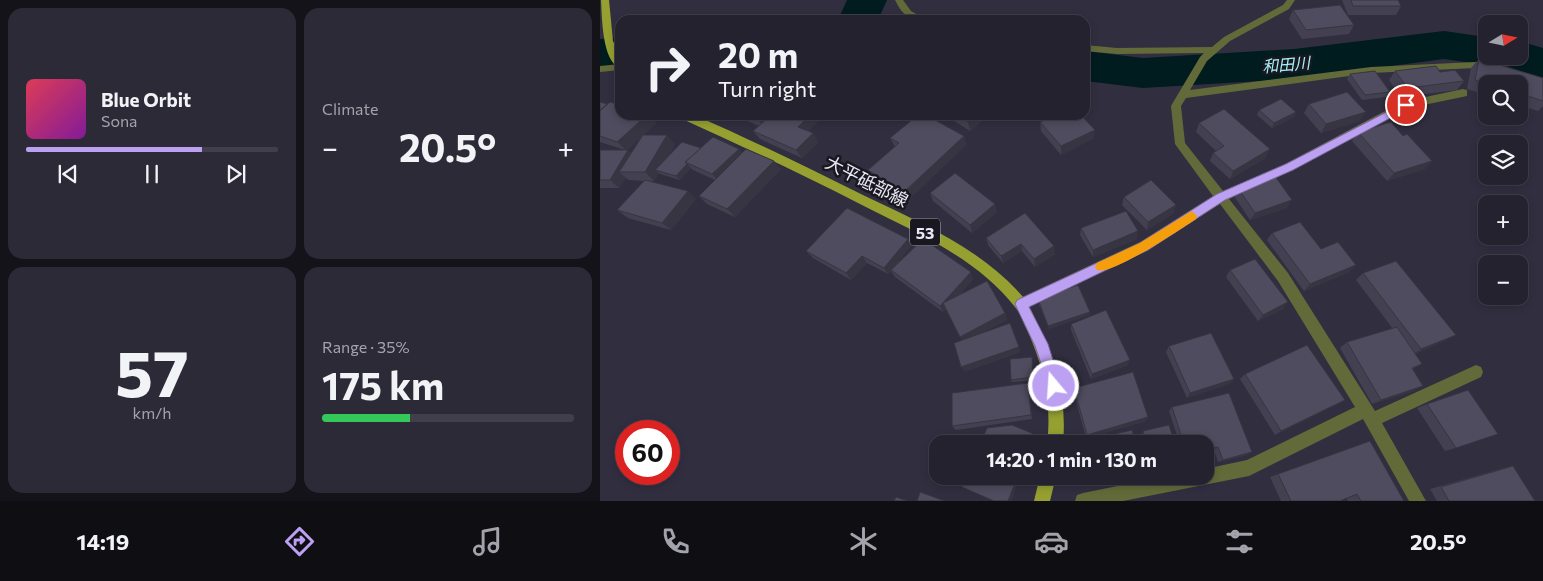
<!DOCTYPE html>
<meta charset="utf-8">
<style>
:root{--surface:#252230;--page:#2d2a38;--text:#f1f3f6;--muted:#a3a4ab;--line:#423f4c;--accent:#bca0f2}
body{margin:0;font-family:Commissioner,"Noto Sans JP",sans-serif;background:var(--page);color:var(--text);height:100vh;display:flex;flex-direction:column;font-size:19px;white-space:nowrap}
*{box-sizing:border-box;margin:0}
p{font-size:16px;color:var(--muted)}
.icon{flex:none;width:28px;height:28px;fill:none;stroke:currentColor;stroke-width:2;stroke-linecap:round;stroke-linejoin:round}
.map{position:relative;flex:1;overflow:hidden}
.drawer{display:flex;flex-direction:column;gap:8px;padding:8px;background:#14131a;width:600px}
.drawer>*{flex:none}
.guide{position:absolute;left:15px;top:15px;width:475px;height:105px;border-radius:15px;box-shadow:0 2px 8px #0003,0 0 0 1px var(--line);background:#252230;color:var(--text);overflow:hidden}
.needle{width:32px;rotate:80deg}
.controls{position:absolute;left:878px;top:15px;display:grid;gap:10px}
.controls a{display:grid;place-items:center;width:50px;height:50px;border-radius:10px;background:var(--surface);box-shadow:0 2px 8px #0003,0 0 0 1px var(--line);font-size:25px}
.speed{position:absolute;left:15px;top:420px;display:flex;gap:10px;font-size:25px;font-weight:700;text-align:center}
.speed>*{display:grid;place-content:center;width:65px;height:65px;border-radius:50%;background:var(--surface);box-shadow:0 2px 8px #0003,0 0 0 1px var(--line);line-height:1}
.speed .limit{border:8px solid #d22;background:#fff;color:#111}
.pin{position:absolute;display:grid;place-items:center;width:42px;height:42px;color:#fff;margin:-21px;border:2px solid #fff;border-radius:50%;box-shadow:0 1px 5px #0007}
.me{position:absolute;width:55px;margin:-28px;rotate:342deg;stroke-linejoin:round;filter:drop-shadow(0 0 4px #0008)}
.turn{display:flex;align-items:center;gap:18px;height:105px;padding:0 20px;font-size:22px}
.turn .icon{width:65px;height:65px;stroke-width:2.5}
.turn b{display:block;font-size:35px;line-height:42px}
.big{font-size:38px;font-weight:700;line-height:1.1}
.drawer .tile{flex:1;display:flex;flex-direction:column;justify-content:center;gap:8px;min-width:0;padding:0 18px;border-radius:15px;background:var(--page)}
.drawer .dial{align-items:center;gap:0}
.dial b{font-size:65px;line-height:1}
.song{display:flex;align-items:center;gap:15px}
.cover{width:60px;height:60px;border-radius:8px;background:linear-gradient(135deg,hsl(350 70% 55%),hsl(290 70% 35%))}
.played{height:5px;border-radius:2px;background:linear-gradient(90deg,var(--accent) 70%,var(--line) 70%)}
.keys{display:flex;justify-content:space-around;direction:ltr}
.heat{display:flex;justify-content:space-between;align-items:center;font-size:28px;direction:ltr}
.charge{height:8px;border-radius:4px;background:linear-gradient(90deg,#34c759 35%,var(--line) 0)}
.drawer .tiles{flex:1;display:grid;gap:8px;grid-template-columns:repeat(2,1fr)}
.trip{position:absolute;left:329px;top:435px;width:285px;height:50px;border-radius:15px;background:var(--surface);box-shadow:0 2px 8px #0003,0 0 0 1px var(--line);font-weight:700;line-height:50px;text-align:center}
.tabs{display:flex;height:80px;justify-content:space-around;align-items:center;background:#0f0e13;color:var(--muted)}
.tabs .icon{width:35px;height:35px}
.tabs .active{color:var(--accent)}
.tabs b{font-size:22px;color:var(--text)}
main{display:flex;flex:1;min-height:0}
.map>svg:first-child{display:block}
</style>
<main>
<section class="drawer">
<div class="tiles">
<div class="tile">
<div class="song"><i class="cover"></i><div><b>Blue Orbit</b><p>Sona</p></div></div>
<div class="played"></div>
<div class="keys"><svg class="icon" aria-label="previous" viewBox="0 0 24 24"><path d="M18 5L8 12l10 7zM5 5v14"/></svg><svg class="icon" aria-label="pause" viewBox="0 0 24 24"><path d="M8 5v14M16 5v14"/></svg><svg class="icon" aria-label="next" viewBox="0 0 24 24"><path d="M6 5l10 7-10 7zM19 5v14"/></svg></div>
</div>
<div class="tile"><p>Climate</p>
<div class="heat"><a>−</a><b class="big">20.5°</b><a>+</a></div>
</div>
<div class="tile dial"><b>57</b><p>km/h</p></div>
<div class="tile"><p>Range · 35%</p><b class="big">175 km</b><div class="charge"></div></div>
</div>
</section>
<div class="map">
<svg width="943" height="501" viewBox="0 0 943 501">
<rect width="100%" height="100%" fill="#312e40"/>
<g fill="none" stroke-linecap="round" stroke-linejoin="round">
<g fill="#001c1f" fill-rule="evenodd">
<path d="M247,0H287L278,20H238Z"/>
<path d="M844,31L886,37V56H919V41L943,48V79L904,65L901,61L886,65L844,59L694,79L543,88L485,81V51L543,58L694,49Z"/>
<path d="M20,38V66L0,67V39Z"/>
</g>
<path fill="#636a39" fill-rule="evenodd" d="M20,64V70L0,72V66Z"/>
<g fill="#636a39" fill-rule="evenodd">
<path d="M295,0H303L311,11L327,20C309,20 303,16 295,0Z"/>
<path d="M687,0H695L689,9L630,41L607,61L590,90L771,67L875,62L890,64L895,67L890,70L875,68L771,73L586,98L581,106L585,143L623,191L685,164L802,102L863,89L867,90V96L809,108L693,170L629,199L688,273L775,411L876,365L881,367L883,372L881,377L782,423L826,501H809L763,419L649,476L523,501H475L477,495L483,493L567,476H605V469L647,460L755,407L678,281L620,204L548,250L426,308L421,310L416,308L414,304L416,300L540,242L613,196L575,144L571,106L600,57L604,53L517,54L485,51V45L517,48L612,47L624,37L683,5Z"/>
</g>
<g fill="#95a031" fill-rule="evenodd">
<path d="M1,0H9L13,41L20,55V68C2,62 2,16 1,0Z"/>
<path d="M79,115H94C152,140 208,168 265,196C321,223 382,249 423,297C430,305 433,315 437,324C457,362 467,400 463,444H447C452,403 444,367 427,330C423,322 420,313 415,307C376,257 313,231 258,203C199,173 140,145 80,118Z"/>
<path d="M440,476H456L450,501H434Z"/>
</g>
</g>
<g fill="#434151" fill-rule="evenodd">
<path d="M742,0H798L801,6L796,15H748Z"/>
<path d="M693,10L754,25L749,34L702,39L689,19Z"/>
<path d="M879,59L943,78V106L938,111L919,105V84H886V95L867,89L871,68Z"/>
<path d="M795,71L840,72L864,81L857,90L801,97L789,80Z"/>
<path d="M750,74L790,92L786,97L762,100L747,79Z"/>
<path d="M0,102L20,115H49L56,123L43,135L75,144L68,157L101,148L139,149L142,153L181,169L135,217L107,204L99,196L115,180L93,170L91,168L80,180L60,174L59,173L54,181H49L96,199L71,230L28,218L17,210L44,181L29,180L26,178L19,188H0V150H25L0,142ZM41,137L31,153L27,150Z"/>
<path d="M709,104L760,121L721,133L704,113Z"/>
<path d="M659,110L696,112L694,117L672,128L657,115Z"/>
<path d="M115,115H131L125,120Z"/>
<path d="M134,115H224L208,131L218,142L202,158L160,139L153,131L159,126Z"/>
<path d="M345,115H389L370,131Z"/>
<path d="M440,122L494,138L461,155L441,131Z"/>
<path d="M599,123L666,158L630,179L610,161L613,153L616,151L596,132Z"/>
<path d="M758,132L803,136L832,161L825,169L787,181L752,141Z"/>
<path d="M364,136L366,145L308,200L272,179L268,170L295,147L290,138Z"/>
<path d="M638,188L687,208L650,220L634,196Z"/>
<path d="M330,193L397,212L372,233L333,201Z"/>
<path d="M524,197L574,213L547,230L522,205Z"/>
<path d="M425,213L455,254L435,267L422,251L403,263L388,245L386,238Z"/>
<path d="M481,228L537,239L493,257L480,235Z"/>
<path d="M672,233L749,272L704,291L667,240Z"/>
<path d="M308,239L311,246L294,267L373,279L359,295L405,313L407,320L379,334L419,347L420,352L364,372L362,340L346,309L343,312L295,277L291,271L288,274L267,263L251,280L213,258L206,251Z"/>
<path d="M630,270L683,309L658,321L626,277Z"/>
<path d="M763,273L856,335L846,340L815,354L822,364L813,369L814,391L772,404L740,348L747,342L793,329L756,280Z"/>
<path d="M438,299L490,312L489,315L449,329L438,302Z"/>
<path d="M471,324L528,365L491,379L471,330Z"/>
<path d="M569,346L634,379L629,384L587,398L566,352Z"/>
<path d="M432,360L434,380L412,382L411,380Z"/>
<path d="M645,374L745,400L675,435L640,379Z"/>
<path d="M429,387L432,419L356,430L352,426Z"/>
<path d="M474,388L546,421L486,438L474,393Z"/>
<path d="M827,404L856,448L845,451L817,408Z"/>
<path d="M572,407L652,452L647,455L618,462L614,450L605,452V444H580L569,411Z"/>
<path d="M543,431L575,444H545L542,433Z"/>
<path d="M913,466L935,501H837L830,489L900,469Z"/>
<path d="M678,474L804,501H748L746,498L740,501H681L670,477Z"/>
<path d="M420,476L411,501H393L362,487Z"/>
</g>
<g fill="#373542">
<path d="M696,112L694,117L672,128L674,123Z"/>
<path d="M766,112L760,121L721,133L726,124Z"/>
<path d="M47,115H49L56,123L27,151L17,142Z"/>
<path d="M121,115H131L125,120Z"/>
<path d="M165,115H181L165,129L159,120Z"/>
<path d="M210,115H224L203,136L198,127Z"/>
<path d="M376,115H389L370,131L368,122Z"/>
<path d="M495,130L494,138L461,155V146Z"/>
<path d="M213,133L218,142L202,158L196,150Z"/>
<path d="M67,135L75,144L60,171L55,170L59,173L54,181L45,172Z"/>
<path d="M364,136L366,145L308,200L304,192Z"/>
<path d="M139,149L146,158L120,182L112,174Z"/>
<path d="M670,149L666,158L630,179L633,171Z"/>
<path d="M28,150L37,159L19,172L26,178L19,188L10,180Z"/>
<path d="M174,161L181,169L135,217L127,209Z"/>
<path d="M832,161L825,169L787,181L794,173Z"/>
<path d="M87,164L91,168L80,180L76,176Z"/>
<path d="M88,191L96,199L71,230L62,223Z"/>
<path d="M692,200L687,208L650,220L655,213Z"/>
<path d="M395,204L397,212L372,233L370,225Z"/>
<path d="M576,205L574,213L547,230L548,222Z"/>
<path d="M538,231L537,239L493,257V250Z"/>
<path d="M308,239L311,246L288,274L284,268Z"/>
<path d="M421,244L422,251L403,263L401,256Z"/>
<path d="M454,246L455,254L435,267L434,259Z"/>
<path d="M262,256L267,263L251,280L246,273Z"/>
<path d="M756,265L749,272L704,291L710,284Z"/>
<path d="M371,272L373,279L343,312L340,306Z"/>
<path d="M688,302L683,309L658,321L663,315Z"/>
<path d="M490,312L489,315L449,329L448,326Z"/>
<path d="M405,313L407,320L363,342L360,337Z"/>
<path d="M856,335L846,340L812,355L821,349Z"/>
<path d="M419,347L420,352L364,372L361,367Z"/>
<path d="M530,360L528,365L491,379L492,374Z"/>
<path d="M634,379L629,384L587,398L590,393Z"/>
<path d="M428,383L429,387L432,419L431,415Z"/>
<path d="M823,386L814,391L772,404L781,400Z"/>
<path d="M745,400L737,405L675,435L681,431Z"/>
<path d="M548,417L546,421L486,438L487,435Z"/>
<path d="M434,434L436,437L433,444H431Z"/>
<path d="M618,447L614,450L605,452V450Z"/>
<path d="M652,452L647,455L618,462L623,460Z"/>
<path d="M418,476H420L411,501H408Z"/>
<path d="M514,476H522L493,484L494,481Z"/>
</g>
<g fill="#4e4c5e" stroke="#373542">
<path d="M751,0H798L801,6H753Z"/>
<path d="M740,5L754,25L706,30L693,10Z"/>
<path d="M879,59L943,78V101L919,93V84H888L875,80Z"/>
<path d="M836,66L840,72L855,70L864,81L808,88L795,71Z"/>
<path d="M775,71L790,92L765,95L750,74Z"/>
<path d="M747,92L766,112L726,124L709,104Z"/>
<path d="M681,99L696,112L674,123L659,110Z"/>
<path d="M0,102L7,104L0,110Z"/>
<path d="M10,102L20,105V115H47L17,142L0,136V111Z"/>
<path d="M624,109L670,149L633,171L613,153L624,146L599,123Z"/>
<path d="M147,115H165L159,120Z"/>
<path d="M171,115H210L198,127L213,133L196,150L153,131Z"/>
<path d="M318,115H326L364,136L304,192L268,170L299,143L290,138Z"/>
<path d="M356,115H376L368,122Z"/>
<path d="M456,115H481L495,130L461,146L440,122Z"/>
<path d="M791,122L803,136L807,134L832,161L794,173L758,132Z"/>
<path d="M43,135H67L45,172H19Z"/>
<path d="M113,137L139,149L112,174L85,162Z"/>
<path d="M82,142L101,148L85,162L87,164L76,176L55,170Z"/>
<path d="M146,149L174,161L127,209L99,196Z"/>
<path d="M0,150H28L10,180H0Z"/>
<path d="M355,173L395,204L370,225L330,193Z"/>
<path d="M675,176L692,200L655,213L638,188Z"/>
<path d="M45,180L88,191L62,223L17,210Z"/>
<path d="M551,180L576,205L548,222L524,197Z"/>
<path d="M247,208L308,239L284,268L262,256L246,273L206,251Z"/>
<path d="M526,211L538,231L493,250L481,228Z"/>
<path d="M425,213L454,246L434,259L421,244L401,256L386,238Z"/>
<path d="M700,222L721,249L738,242L756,265L710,284L672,233Z"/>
<path d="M323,239L371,272L340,306L291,270Z"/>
<path d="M655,259L688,302L663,315L630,270Z"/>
<path d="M796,261L856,335L821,349L763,273Z"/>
<path d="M387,281L405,313L360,337L343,303Z"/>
<path d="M478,285L490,312L448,326L438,299Z"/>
<path d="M506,310L530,360L492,374L471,324Z"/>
<path d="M410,323L419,347L361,367L354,343Z"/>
<path d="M797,327L822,364L812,368L823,386L781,400L747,342Z"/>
<path d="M611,333L634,379L590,393L569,346Z"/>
<path d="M707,345L745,400L681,431L645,374Z"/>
<path d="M432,357L433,377L411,380L410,359Z"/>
<path d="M533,372L548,417L487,435L474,388Z"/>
<path d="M428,383L431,415L352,426V393Z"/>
<path d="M868,390L898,434L856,448L827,404Z"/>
<path d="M629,393L652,452L623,460L618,447L605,450V444H584L572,407Z"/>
<path d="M412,425L434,434L431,444H380L387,428Z"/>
<path d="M569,425L575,444H547L543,431Z"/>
<path d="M532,430L536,444H485L484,441Z"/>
<path d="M770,441L804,501H761L757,494L740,501H691L678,474Z"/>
<path d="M913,466L935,501H849L841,487Z"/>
<path d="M366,476H418L408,501H394L362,487Z"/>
<path d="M493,476H514L494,481Z"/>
<path d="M320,492L345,501H317Z"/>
<path d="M296,497L308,501H294Z"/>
</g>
<path fill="#bca0f2" stroke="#7a689d" d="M806,102L809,103V108L693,170L625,200L548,250L429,307L448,344L461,386L459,390L454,392L450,390L435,346L415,304L417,300L540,243L617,194L686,164Z"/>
<path fill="#f59e0b" d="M592,211L597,216L596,219C581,229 511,276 497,270L495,267L497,263L540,243Z"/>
<g text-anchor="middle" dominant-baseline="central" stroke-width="5" stroke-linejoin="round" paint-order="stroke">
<g font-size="16" font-style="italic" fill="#a5f2f9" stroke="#191820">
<text transform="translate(686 64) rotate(-5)">和田川</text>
</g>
<rect fill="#191820" stroke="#abaab4" stroke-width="1" x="310" y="218.5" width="30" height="27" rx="4"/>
<g font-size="16" font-weight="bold" fill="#e9e8f4">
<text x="325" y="232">53</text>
</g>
<g font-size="18" fill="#e9e8f4" stroke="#191820">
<text transform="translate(267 181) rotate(27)">大平砥部線</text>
</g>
</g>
</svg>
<div class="controls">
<a><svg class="needle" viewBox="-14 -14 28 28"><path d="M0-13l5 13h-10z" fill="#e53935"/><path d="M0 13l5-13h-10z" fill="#a3a4ab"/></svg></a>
<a><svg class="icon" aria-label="search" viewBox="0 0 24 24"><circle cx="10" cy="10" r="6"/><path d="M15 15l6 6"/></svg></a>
<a><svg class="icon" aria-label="layers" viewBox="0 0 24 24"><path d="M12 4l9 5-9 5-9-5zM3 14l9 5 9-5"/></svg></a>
<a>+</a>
<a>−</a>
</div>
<div class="speed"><div class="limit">60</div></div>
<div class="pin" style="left:806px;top:105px;background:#d93025"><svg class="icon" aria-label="arrive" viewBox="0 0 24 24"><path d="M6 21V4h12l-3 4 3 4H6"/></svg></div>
<svg class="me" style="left:454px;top:386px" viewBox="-20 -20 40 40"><circle r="17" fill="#bca0f2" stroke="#fff" stroke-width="3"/><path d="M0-11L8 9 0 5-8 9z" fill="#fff"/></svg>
<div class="trip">14:20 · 1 min · 130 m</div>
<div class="guide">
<div class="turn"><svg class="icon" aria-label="right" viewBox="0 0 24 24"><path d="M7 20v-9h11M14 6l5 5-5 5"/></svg><div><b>20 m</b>Turn right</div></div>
</div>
</div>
</main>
<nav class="tabs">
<b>14:19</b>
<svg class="icon active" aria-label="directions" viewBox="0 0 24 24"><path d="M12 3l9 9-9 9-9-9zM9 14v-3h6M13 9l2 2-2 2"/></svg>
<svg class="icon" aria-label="music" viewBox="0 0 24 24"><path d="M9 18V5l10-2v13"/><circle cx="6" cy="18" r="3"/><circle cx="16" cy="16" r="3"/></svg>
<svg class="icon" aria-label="phone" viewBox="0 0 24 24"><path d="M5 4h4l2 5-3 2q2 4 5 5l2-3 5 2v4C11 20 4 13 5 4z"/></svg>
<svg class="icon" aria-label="climate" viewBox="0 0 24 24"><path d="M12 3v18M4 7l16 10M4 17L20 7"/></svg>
<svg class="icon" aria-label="car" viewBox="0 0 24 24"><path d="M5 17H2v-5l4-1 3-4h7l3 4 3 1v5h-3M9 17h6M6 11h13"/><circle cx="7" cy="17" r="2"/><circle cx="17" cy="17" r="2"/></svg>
<svg class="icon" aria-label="filters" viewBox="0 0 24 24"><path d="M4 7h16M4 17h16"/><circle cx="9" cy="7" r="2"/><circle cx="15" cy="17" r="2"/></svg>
<b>20.5°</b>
</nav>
